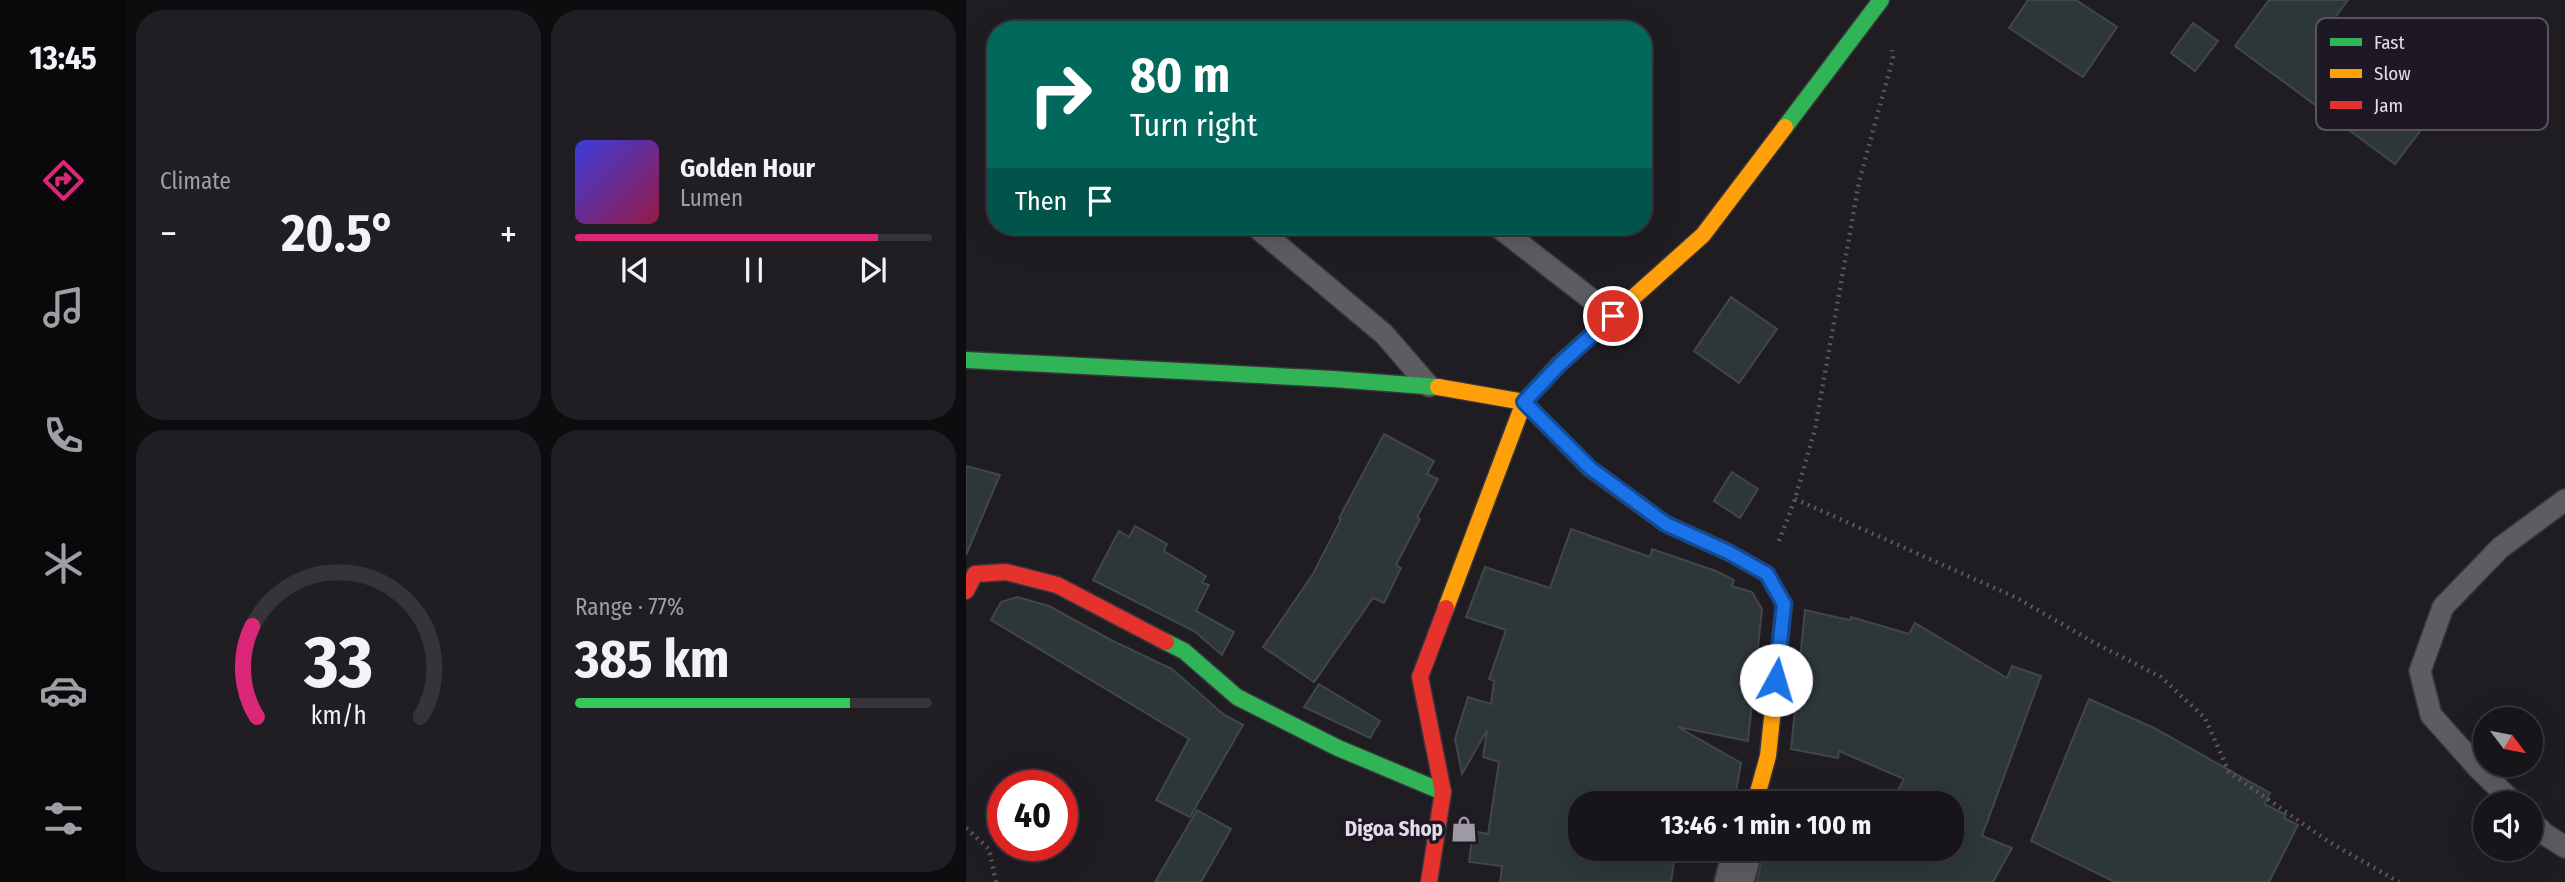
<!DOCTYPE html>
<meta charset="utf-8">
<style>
:root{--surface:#17151a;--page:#201e23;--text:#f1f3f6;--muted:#9e9fa2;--line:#363439;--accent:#db2777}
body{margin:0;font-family:"Fira Sans Condensed",sans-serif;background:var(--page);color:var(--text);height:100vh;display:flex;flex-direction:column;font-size:26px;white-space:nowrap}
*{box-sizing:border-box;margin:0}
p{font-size:23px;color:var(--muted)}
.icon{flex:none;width:38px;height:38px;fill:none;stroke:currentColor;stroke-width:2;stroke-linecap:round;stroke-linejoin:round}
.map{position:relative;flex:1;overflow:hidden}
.drawer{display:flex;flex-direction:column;gap:10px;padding:10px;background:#0d0c0e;width:840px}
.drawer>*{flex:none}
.guide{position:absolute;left:21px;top:21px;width:665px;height:214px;border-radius:28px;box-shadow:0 7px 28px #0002,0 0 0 2px var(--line);background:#00695c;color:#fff;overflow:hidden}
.needle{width:46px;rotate:122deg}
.controls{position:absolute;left:1507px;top:707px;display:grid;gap:14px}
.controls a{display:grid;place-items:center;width:70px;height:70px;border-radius:50%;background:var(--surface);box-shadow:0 7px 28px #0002,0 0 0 2px var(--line);font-size:35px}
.speed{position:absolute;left:21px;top:770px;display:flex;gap:14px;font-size:35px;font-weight:700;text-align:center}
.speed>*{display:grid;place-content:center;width:91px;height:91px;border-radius:50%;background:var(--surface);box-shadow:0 7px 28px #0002,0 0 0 2px var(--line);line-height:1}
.speed .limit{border:10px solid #d22;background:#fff;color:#111}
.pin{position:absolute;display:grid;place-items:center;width:60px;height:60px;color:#fff;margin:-30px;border:4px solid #fff;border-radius:50%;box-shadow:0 2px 7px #0007}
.me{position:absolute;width:77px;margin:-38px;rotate:6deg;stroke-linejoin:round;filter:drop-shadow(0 0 5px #0008)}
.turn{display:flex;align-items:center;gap:24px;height:147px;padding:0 28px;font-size:32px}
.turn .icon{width:91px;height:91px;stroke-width:2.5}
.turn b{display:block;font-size:49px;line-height:60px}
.then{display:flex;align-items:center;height:66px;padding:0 28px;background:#0003;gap:14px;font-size:26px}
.big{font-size:52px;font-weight:700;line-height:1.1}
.drawer .widget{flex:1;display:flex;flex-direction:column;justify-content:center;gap:10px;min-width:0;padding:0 24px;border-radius:28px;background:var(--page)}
.drawer .dial{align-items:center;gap:0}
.dial svg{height:182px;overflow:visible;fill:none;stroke:var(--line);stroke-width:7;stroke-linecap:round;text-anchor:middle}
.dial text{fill:var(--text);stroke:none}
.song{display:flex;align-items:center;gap:21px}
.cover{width:84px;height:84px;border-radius:10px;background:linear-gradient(135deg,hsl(240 70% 55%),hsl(340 70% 35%))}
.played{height:7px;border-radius:4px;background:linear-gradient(90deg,var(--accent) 85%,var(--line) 85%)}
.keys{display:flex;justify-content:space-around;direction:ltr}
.heat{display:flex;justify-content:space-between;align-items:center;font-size:38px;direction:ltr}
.charge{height:10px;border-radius:5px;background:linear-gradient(90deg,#34c759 77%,var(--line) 0)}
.drawer .tiles{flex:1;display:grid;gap:10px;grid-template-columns:repeat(2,1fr)}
.trip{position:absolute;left:602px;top:791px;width:396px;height:70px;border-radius:28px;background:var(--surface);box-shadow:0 7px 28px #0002,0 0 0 2px var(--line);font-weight:700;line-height:70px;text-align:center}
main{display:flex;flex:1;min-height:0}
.tabs{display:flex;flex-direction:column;width:126px;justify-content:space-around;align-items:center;background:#09080a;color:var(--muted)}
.tabs .icon{width:49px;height:49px}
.tabs .on{color:var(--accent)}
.tabs b{font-size:32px;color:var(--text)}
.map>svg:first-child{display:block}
</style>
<main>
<nav class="tabs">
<b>13:45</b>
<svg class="icon on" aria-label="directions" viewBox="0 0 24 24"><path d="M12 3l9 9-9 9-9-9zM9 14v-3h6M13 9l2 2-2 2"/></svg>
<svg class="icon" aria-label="music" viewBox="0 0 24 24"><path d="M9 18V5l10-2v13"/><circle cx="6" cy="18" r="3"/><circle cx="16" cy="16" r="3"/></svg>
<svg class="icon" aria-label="phone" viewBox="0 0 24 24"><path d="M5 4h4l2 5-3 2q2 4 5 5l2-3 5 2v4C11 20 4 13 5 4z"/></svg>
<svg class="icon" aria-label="climate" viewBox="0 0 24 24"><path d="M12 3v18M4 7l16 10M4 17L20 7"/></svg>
<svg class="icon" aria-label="car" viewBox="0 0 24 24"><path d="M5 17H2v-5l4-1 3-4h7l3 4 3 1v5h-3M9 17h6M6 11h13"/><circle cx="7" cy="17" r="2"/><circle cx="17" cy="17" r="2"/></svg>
<svg class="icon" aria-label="filters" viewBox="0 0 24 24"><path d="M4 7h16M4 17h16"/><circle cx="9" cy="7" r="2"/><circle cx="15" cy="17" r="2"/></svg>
</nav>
<section class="drawer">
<div class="tiles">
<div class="widget"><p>Climate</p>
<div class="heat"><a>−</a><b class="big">20.5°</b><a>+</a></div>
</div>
<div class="widget">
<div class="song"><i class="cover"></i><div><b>Golden Hour</b><p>Lumen</p></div></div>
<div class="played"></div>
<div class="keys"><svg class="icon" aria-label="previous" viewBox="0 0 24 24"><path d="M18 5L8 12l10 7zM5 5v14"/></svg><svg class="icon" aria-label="pause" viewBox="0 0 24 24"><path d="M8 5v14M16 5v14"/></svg><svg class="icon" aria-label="next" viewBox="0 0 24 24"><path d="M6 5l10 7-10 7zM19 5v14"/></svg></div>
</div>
<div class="widget dial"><svg viewBox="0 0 100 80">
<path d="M14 69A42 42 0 1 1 86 69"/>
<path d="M14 69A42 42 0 0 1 12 29" stroke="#db2777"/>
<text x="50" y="56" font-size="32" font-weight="700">33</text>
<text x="50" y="72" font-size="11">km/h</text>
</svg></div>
<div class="widget"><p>Range · 77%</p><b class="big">385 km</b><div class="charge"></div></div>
</div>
</section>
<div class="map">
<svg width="1599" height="882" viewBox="0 0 1599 882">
<rect width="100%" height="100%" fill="#1f1c22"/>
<g fill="#2e3738" stroke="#434647" stroke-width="2">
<path d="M1062,0H1110L1151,27L1117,77L1043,28Z"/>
<path d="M1303,0H1382L1361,28L1471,109L1429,164L1269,46Z"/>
<path d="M1227,23L1252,41L1229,71L1205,53Z"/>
<path d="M765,297L811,329L773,383L728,351Z"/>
<path d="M418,434L468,461L461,474L472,479L451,517L454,519L430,565L435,568L418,603L407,598L348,682L297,647L347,574L375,519L373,518Z"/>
<path d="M0,466L34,475L0,555Z"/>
<path d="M766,472L792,489L774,518L748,501Z"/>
<path d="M169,526L201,544L198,551L240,576L236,583L243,585L230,611L268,632L256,655L228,631L127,580L153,531L163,537Z"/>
<path d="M605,529L684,557L686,549L750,571L768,580L766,586L786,592L796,609L782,741L712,727L775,763L768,803H614V849H710L705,882H534L536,866L503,862L507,831L522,834L533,762L517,757L521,730L496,774L489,739L502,697L525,704L528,681L523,679L540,630L500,617L519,567L584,588Z"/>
<path d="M51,597L83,606L145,640L206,669L257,714L277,725L224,817L190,800L223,739L25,620L35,602Z"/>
<path d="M839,610L874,618L885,620V617L943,634L949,623L1041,678L1046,666L1075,676L1016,836L1046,848L1027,882H791L798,849H985V803H925L938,779L873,751L872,758L825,749Z"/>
<path d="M353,684L414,721L404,738L338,707Z"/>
<path d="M1123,699L1188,728L1304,793L1298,804L1320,815L1318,818L1332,825L1303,882H1149L1065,841Z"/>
<path d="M826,791L848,803H820Z"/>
<path d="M231,810L265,829L235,882H189Z"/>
</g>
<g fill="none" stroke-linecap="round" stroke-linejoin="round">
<g stroke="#38363b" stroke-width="24">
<g id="lane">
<path d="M289,226L418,334L463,386"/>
<path d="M531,226L647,316"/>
<path d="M1548,803L1513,769L1465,715L1454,671L1477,607L1534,548L1599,500"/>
<path d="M1564,820L1580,835L1599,847"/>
</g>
</g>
<g stroke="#38363b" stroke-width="42">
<path id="street" d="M768,882L777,849"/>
</g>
<g stroke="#38363b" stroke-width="19">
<g id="fast">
<path d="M819,127L915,0"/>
<path d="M0,360L367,379L472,387"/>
<path d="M200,642L218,651L271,697L372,748L477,792"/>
</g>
</g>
<g stroke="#38363b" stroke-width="19">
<g id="slow">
<path d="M472,387L558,402L623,468L700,524L762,552L801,574L818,604L802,756L789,803"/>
<path d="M480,608L558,402L593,364L737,235L819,127"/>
</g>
</g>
<g stroke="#38363b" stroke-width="19">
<g id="jam">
<path d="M0,591L9,574L40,572L91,585L200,642"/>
<path d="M463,882L477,792L454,677L480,608"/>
</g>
</g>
<g stroke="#59575c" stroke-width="4.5" stroke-dasharray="2 5" stroke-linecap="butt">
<path d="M829,499L1051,598L1127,642L1195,677L1239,718L1263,772L1363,842L1433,882"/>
<path d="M813,541L829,499L849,429L893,182L927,58L926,50"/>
<path d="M0,828L23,849L30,882"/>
</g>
<use href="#lane" stroke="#5e5c61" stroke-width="21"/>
<use href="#street" stroke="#5e5c61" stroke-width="38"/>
<use href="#fast" stroke="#30b455" stroke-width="16"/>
<use href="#slow" stroke="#ff9f0a" stroke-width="16"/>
<use href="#jam" stroke="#e5322d" stroke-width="16"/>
</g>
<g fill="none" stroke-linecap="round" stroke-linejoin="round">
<g stroke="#114b97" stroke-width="18">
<path id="route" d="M647,316L593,365L558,402L624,468L700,524L762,552L801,574L818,604L810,680"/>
</g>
<use href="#route" stroke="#1a73e8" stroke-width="12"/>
</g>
<defs>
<g id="shop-bare" transform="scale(2.1)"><path d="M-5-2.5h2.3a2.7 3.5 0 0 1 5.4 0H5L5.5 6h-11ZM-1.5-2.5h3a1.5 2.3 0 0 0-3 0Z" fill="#9e9aa3" stroke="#1e1826" stroke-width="2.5" paint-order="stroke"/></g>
</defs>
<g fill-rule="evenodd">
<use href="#shop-bare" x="498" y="829"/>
</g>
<g text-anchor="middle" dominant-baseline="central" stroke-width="7" stroke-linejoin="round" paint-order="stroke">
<g font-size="21" font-weight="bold" fill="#e2dee8" stroke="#1e1826" text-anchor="end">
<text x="477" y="829">Digoa Shop</text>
</g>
</g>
<rect x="1350" y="18" width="232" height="112" rx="10" fill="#1e1826" stroke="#595360" stroke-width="2"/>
<rect x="1364" y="38" width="32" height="8" fill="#30b455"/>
<rect x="1364" y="69" width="32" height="9" fill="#ff9f0a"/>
<rect x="1364" y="101" width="32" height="8" fill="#e5322d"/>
<g font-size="19" fill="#e2dee8">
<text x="1408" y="49">Fast</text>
<text x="1408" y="80">Slow</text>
<text x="1408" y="112">Jam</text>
</g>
</svg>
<div class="controls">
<a><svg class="needle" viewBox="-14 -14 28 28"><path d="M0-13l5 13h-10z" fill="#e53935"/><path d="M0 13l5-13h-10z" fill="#9e9fa2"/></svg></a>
<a><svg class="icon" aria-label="sound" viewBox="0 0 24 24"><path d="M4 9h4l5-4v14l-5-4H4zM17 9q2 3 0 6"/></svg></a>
</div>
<div class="speed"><div class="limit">40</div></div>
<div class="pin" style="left:647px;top:316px;background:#d93025"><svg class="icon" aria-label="arrive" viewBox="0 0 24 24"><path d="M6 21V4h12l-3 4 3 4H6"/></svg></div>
<svg class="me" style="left:810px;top:680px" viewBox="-20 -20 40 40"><circle r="19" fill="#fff"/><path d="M0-13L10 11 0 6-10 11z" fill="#1a73e8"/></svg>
<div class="trip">13:46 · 1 min · 100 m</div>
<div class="guide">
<div class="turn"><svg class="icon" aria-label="right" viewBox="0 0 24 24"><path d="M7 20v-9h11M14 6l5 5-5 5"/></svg><div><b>80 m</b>Turn right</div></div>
<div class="then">Then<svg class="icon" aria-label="arrive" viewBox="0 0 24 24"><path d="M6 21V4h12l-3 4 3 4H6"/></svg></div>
</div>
</div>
</main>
